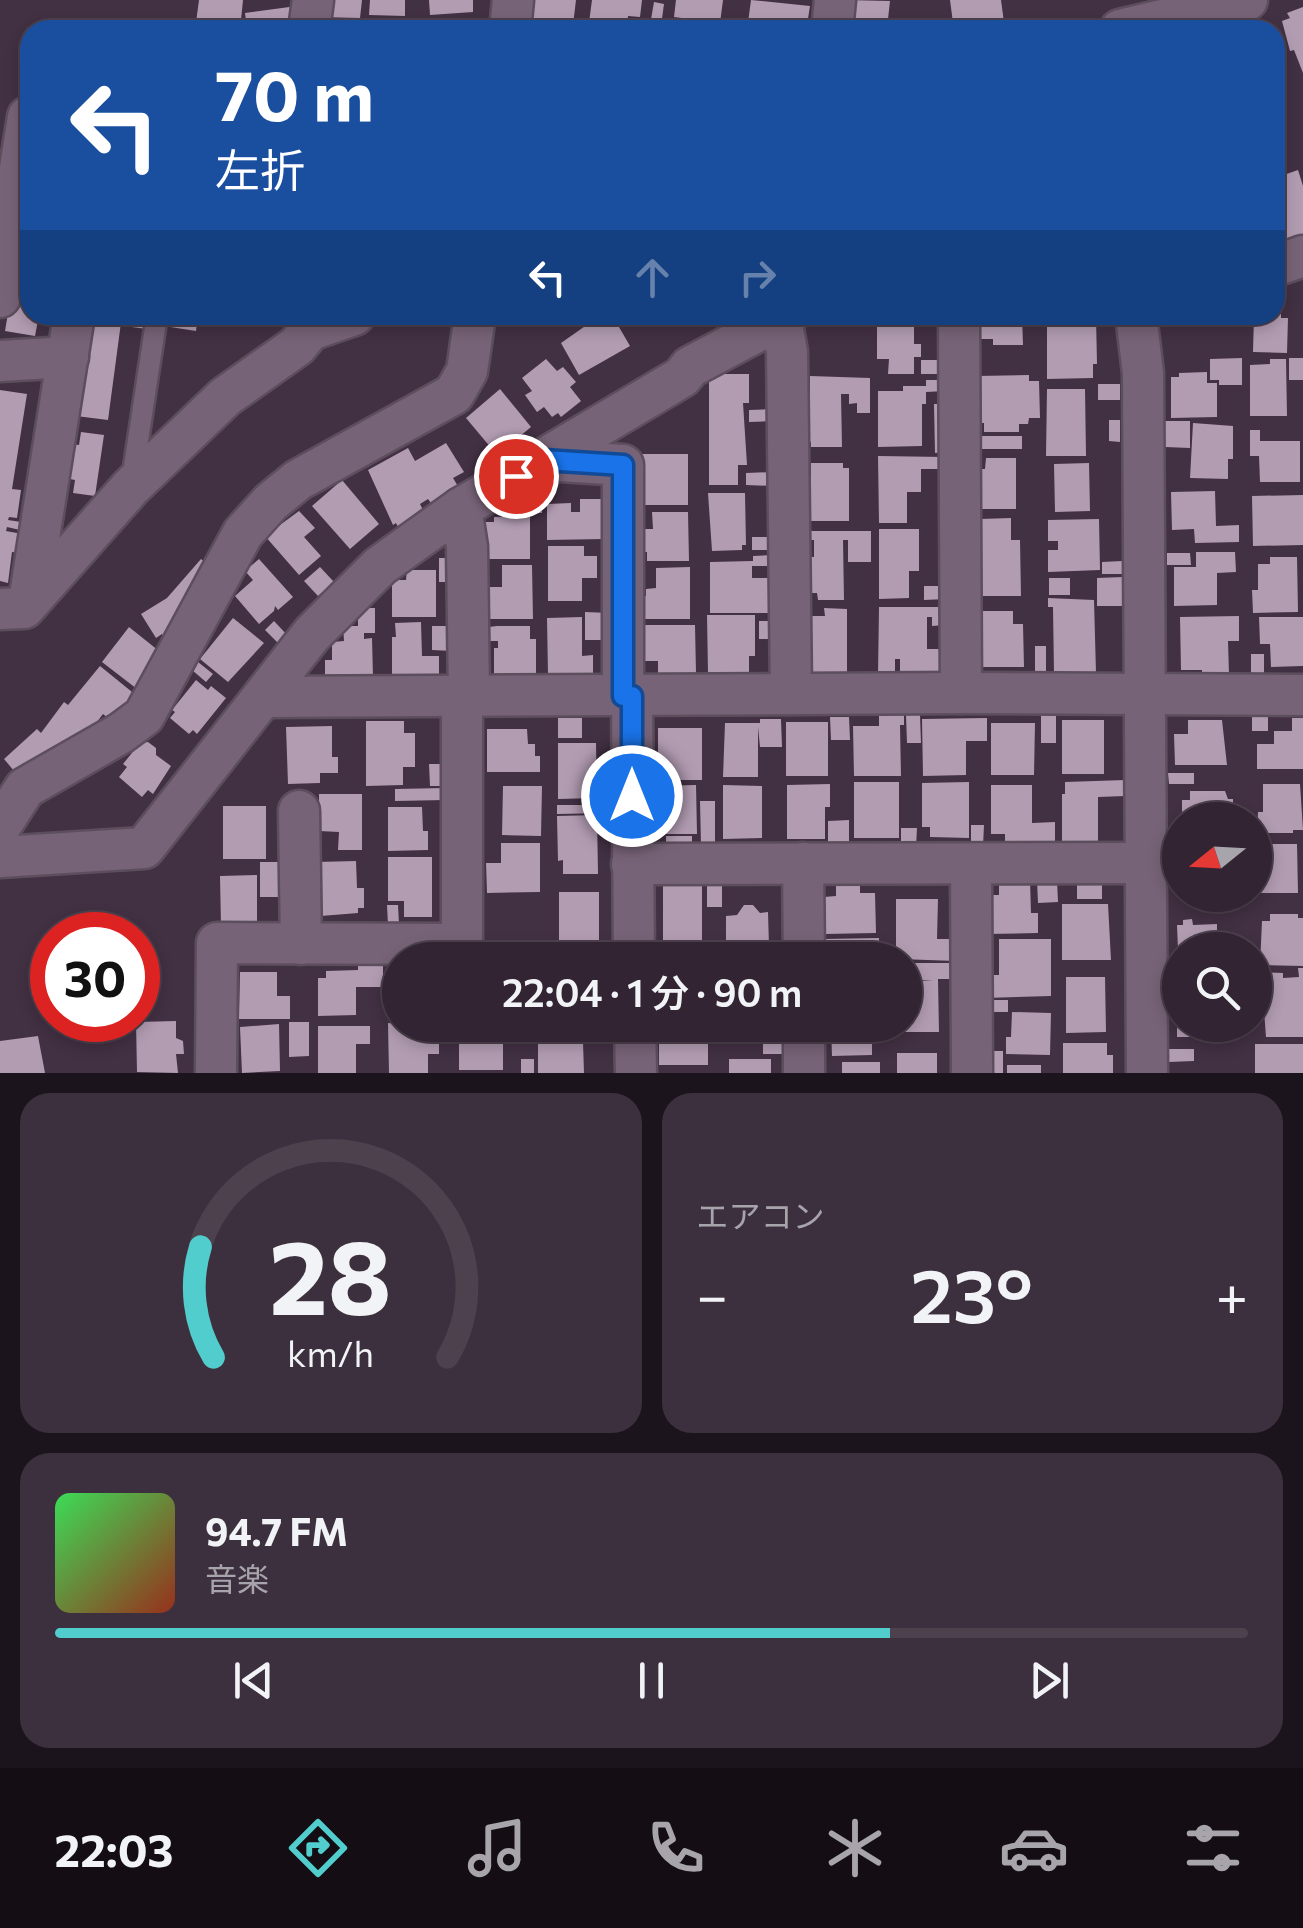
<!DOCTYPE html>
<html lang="ja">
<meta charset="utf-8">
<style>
:root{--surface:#322432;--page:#3d303e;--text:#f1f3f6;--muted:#a8a4ac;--line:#4d414d;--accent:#52cdce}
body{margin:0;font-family:Commissioner,"Noto Sans JP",sans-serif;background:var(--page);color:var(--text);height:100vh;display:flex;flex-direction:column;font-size:38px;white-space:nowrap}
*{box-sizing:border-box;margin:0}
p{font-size:32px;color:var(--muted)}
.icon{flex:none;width:55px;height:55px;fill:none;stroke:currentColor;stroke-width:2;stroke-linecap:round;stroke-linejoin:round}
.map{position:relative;height:1073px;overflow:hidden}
.side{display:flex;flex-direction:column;gap:20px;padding:20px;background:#1c141c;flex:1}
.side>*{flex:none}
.guide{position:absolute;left:20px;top:20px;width:1265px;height:305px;border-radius:30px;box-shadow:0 5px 15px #0003,0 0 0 2px var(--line);background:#1a4fa0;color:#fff;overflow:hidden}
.needle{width:65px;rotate:252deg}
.fabs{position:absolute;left:1162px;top:802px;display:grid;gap:20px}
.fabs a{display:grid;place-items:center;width:110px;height:110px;border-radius:50%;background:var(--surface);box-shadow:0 5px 15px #0003,0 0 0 2px var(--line);font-size:50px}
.speed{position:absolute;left:30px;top:912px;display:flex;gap:20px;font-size:50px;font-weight:700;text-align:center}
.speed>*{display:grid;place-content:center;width:130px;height:130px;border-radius:50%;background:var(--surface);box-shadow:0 5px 15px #0003,0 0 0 2px var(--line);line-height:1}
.speed .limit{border:15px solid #d22;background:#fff;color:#111}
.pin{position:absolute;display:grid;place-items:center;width:85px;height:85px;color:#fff;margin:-42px;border:5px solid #fff;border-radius:50%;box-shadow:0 2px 10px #0007}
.me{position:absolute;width:110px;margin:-55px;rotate:0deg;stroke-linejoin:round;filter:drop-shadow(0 0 8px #0008)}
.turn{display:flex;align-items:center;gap:35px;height:210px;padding:0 30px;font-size:45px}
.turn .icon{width:130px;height:130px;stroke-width:2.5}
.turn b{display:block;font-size:70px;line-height:85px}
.lanes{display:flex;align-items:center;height:95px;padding:0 30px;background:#0003;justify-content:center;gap:50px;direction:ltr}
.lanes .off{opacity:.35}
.big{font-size:75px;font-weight:600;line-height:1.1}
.side .card{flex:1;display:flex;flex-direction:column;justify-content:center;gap:15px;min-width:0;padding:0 35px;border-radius:30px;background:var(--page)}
.side .dial{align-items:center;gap:0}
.dial svg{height:260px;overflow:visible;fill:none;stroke:var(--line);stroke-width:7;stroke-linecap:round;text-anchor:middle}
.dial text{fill:var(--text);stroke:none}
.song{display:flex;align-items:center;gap:30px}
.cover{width:120px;height:120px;border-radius:15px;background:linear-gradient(135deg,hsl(130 70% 55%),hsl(10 70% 35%))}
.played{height:10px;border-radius:5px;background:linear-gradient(90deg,var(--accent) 70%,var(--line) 70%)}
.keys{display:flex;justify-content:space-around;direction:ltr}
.heat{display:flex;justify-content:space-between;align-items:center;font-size:55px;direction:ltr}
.side .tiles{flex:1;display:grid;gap:20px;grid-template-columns:1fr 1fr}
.card:last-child{grid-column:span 2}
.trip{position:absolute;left:382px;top:942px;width:540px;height:100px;border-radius:50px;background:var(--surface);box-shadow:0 5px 15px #0003,0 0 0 2px var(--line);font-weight:600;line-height:100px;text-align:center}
.tab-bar{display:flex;height:160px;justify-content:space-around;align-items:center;background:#140e14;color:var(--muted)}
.tab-bar .icon{width:70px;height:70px}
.tab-bar .selected{color:var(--accent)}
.tab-bar b{font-size:45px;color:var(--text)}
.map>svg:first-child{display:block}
</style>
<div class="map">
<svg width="1303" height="1073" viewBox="0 0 1303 1073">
<rect width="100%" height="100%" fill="#423043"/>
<g fill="#b29cb2">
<path d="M199,0H243L240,30H195Z"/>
<path d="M321,0H362L360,18L319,17Z"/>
<path d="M370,0H405V16L369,15Z"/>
<path d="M429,0H473V12L430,15Z"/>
<path d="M532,0H576L573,25L529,20Z"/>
<path d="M592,0H642L640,17L628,16L627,30H588Z"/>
<path d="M676,0H723L720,23L674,17Z"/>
<path d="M751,0L810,6L807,25L815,26L814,30H747Z"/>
<path d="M846,0L890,1L888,19H882L881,30H844Z"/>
<path d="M950,0H1001L1005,30H954Z"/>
<path d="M654,2L664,4L661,26L650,25Z"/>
<path d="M297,6L300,30H247L245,13Z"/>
<path d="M1303,7V73L1294,50L1290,51L1282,21L1290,18L1287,13Z"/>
<path d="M366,19L400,23L399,30H365Z"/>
<path d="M1298,170L1303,186V240L1293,243L1291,238L1285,240L1275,209V178Z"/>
<path d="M30,183V315H39L35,336L5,331Z"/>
<path d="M1275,301L1281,304V318H1288L1287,353L1253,352L1254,315H1275Z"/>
<path d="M90,315H122L108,420L76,416Z"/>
<path d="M126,315H149L147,329L124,326Z"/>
<path d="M165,315H198L196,331L164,326Z"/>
<path d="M601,315H612L630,346L579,375L561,343Z"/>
<path d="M877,315H914V344H921V357H914V374H888L889,359H877Z"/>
<path d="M976,315H1022L1023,345H993V339H976Z"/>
<path d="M1047,315L1096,317L1097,364H1093V378L1047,379Z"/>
<path d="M1242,358V385H1219V380H1210V359Z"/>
<rect x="1289" y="358" width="14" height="22"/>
<path d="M546,359L557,371L563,367L576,382L570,387L581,401L561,417L558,413L552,417L544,407L537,412L525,395L532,391L522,378Z"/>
<path d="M1270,359H1286L1287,416H1250V365L1270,364Z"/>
<rect x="921" y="360" width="23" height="14"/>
<path d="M1207,372V383H1217V417L1171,418V377H1179V373Z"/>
<path d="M709,374H749V403H743L747,465H738V485H709Z"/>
<path d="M1029,375V381H1039L1040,418H1029L1028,424H1019V432H984V423H977V376Z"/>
<path d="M810,376L870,378V413H857V403L849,404V394H841L842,447H811V442H803L802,402H810Z"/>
<path d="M926,380H946V391L926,392V404H922V446L878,447V391H903V386H926Z"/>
<rect x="1098" y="384" width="22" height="16"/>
<path d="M500,389L531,427L497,455L466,418Z"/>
<path d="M1047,389H1085L1086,456H1046Z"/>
<path d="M0,390L27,394L12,489L21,490L17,518L9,517L8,520L21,522L20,530L7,527L6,531L28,535L25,554L12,552L8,583L0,581Z"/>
<path d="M934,404H944L945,452L935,453Z"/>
<path d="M773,409V421L749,422V410Z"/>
<path d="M1109,420H1120V442L1109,441Z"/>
<path d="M1165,421H1190V448L1165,447Z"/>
<path d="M1193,423L1233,426V459H1228V479L1190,478Z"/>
<path d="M1250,430H1260V441H1300V482H1260L1259,456H1250Z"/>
<path d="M81,432L104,435L95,496L73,493L75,480L65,478L70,444L79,445Z"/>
<path d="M975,436H1022V449H976Z"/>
<path d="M446,443L464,472L453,478L459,488L431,503L428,499L420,504L424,512L398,527L396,523L393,525L368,470L408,448L415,461Z"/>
<path d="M637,454H688V505H642Z"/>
<path d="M878,456L945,457V469H921V492H907V523H879Z"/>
<path d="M986,458H1016V509H976V469H985Z"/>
<path d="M811,463H843V468H849V521H803V476H811Z"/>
<path d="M1089,463L1090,511L1055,512L1054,464Z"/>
<path d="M772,472V486L746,485V473Z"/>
<path d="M342,480L379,524L350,549L312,506Z"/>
<path d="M543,480L542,513H516V497Z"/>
<path d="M1215,491L1216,526L1239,525V542L1195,543L1194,529L1172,530L1171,492Z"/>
<path d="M708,493H745L746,545H742V550L712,551Z"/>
<path d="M1303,495V545L1253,546L1252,496Z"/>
<path d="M580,499H604V539L547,540V504L571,503V512H580Z"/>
<path d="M299,511L315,528L304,537L321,556L299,575L265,536Z"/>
<path d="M652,512H688L689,561H647V552H641V529H653Z"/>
<path d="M530,516V559H485V522H494V517Z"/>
<path d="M1011,518V540H1020L1021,596H981L980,519Z"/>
<path d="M1099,519L1100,570L1048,572V550H1058V541H1048V520Z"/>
<path d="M879,529H919V571H909V598L879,599Z"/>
<path d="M806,531H871V562H848V540H843L844,600H818L817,593H803L804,557H814V540H806Z"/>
<rect x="752" y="537" width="22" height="13"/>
<path d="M548,546H584V556H597V578H582V601H548Z"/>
<path d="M1196,552H1235L1236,572L1217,573V605L1174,606V567H1196Z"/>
<path d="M1167,553H1190L1191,565H1167Z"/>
<path d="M774,555V566H752V578H773V613H710V562L753,561V556Z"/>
<path d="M1270,557H1297L1298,612L1253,613L1252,590H1258V564H1270Z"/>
<rect x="439" y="558" width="13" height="24"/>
<path d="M201,559L211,567L165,640L162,634L156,638L141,614L167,598Z"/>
<path d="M259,559L293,597L278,610L275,606L274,611L259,624L235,596L253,580L245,571Z"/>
<path d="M1122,561L1123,574H1102V562Z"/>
<path d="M502,565H532L533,619H490V587H502Z"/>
<path d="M320,567L334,582L318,596L304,581Z"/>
<path d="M690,567V619H642V596H646V589L656,588V568Z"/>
<path d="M407,570H436V617H392V580H406Z"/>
<path d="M1123,577V606H1097V578Z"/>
<rect x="1049" y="578" width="21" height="17"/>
<path d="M924,586H945L946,599L924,600Z"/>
<path d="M1048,598L1094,600L1096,673L1054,674L1053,607H1048Z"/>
<path d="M879,607H946V625L932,626V617H927V649H940V674H900V659H895V676L878,675Z"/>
<path d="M358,608H375V633H364V639L372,638L373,677H325V660H332V642L344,641L343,626H358Z"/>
<path d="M824,608L847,609V672H810V616H825Z"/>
<path d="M978,611H1013V624H1023L1024,667H978Z"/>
<path d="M585,612L610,613V640H585Z"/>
<path d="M707,615H755V656H749V673H708Z"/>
<path d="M1239,616V641H1228L1229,675H1202V670H1181L1180,617Z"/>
<path d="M582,617V656L593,655V675H548L547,618Z"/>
<path d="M1259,617H1303V666L1271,667L1270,644H1260Z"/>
<path d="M233,618L264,643L228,682L200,659Z"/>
<path d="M274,621L289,637L280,645L265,630Z"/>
<path d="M759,621H774L775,639H759Z"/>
<path d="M421,622L422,656H439V676H392V637H396L395,623Z"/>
<path d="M638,625H695L696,673H658V661H639Z"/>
<path d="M432,626H451L452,651L432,650Z"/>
<path d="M497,626H530V639H536V675H494V648H498V641H480V628Z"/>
<path d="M129,627L164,655L137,689L102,662Z"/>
<rect x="1035" y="646" width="11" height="29"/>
<rect x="1251" y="654" width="13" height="24"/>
<path d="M198,662L213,674L206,682L192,670Z"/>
<path d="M100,666L137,696L114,723L103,714L90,731L87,728L77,741L20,778L4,759L37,729L41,733L64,702L68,705Z"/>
<path d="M196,680L208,690L211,686L226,698L197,734L193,730L189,734L170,718L175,712L172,710Z"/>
<path d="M1268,711V731H1252V712Z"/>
<path d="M904,714V725H900L901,776H854L853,726H879V715Z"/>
<path d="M906,715H920L921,743H907Z"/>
<rect x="1041" y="715" width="15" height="28"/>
<path d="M830,717H849L850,740H831Z"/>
<rect x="558" y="718" width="24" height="20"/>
<path d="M987,718V741H966V775L923,776L922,719Z"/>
<path d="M1292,718H1303V769H1257V744H1274V731H1292Z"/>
<path d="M760,719H781L782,747H760L758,727V777H723L725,723H760Z"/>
<rect x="1062" y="720" width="42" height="54"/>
<path d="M1188,720H1222L1227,765H1175L1174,734H1188Z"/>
<path d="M366,721H404V733H415V767H403V785L366,786Z"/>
<rect x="786" y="722" width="42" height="54"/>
<path d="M991,723H1035L1034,775H991Z"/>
<path d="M332,726V757H338V773H320V783L288,784L286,727Z"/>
<rect x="658" y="728" width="44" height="52"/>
<path d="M487,729H527L528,744H535V756H540V772H487Z"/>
<path d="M148,742L156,748V755L171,766L153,794L148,790L142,797L119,777L127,767L123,764L140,743Z"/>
<path d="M558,743H596L597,798L558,799Z"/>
<path d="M429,764H444V786H430Z"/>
<path d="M1168,773H1194V784H1169Z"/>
<path d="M1125,780V796L1098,797V842H1062V794H1065V782Z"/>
<rect x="854" y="782" width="45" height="56"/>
<path d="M969,782V838L930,837V827H922V783Z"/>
<path d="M830,784V807H825V839H787V785Z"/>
<path d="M1263,784H1300L1303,830H1293V833H1257L1258,812H1263Z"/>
<path d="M696,785L697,834H653V786Z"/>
<path d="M723,785L762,786V838L723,839Z"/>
<path d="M991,785H1032V823L1055,822V847L1027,848L1026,843H1005V834H991Z"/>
<path d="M503,786H542L541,836L502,835Z"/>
<path d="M445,788V800L395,801V789Z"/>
<path d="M1190,791H1225L1228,799H1233V820H1182V800H1190Z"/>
<path d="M319,794H362V850H338L339,832L319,831Z"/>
<path d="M700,801H715V845H701Z"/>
<path d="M557,805H608V813L557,814Z"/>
<rect x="223" y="806" width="43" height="53"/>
<path d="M388,807H422L423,831H428V850L388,851Z"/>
<path d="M597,815L598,874H563V860L558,861L557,816Z"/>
<path d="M849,820V845L828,846V821Z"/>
<path d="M971,825H984L983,846L971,845Z"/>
<path d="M901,828H917L916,847H901Z"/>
<rect x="666" y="836" width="26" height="11"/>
<path d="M501,843H540V892L487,893L486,863H501Z"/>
<path d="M1259,844H1297L1298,893H1259Z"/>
<path d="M388,857H432V917H404V901H388Z"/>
<path d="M356,861L357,888H364V908H358V913L321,916L316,862Z"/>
<rect x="260" y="862" width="24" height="35"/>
<path d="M257,875V926H221L220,876Z"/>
<path d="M1030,879L1031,913H1038V933L985,934L984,895H999V880Z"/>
<path d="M1037,880H1057L1058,902L1038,903Z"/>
<path d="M1102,880V899H1077V881Z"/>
<rect x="707" y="883" width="15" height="24"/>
<path d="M663,885H702V943L663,944Z"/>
<path d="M836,886H860V893H875L876,933L825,934L824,897L836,896Z"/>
<path d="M559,892H599V940H594V954H565L566,942H559Z"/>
<path d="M896,899H938L937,939H956V961L899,959L900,951H896Z"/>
<path d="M1062,904H1108L1111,960H1062Z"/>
<path d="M387,905H398L399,925H388Z"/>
<path d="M744,905H753L760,913L768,912L769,946H776V960H726V916L737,915Z"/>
<path d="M1270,914H1298V918H1303V966L1260,965L1262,921H1270Z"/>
<path d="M1192,919L1193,925L1217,924V944H1224L1225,950H1178L1177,925H1183V920Z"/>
<path d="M879,938V960H824V939Z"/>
<path d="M999,939H1051V996L984,998V975H999Z"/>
<path d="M670,949L706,950V960H670Z"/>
<path d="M358,962H383V987H356V1015L318,1016V978H326V971L358,970Z"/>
<path d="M905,963H956V979H938L939,1032H897V1025H905V981H933L905,979Z"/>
<path d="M1298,968H1303V1037H1266L1263,997H1257V972L1283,973V978L1299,977Z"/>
<path d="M1169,969H1180V984L1169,985Z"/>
<path d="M240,972H277V996H290V1019H239Z"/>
<path d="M389,972H400V1015H390Z"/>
<path d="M1066,977H1105L1106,1032L1066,1033Z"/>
<rect x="986" y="1000" width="22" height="12"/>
<path d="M1012,1012L1051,1013L1050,1055L1006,1054V1037H1011Z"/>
<path d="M176,1021V1038L183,1041L184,1054H176L178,1073L137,1072L136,1022Z"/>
<path d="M289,1022H309V1056L289,1057Z"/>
<path d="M388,1023L428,1025L429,1034L439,1035V1054H428V1073H389Z"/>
<path d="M279,1024L280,1071L242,1073L240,1027Z"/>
<path d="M538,1025H590V1042H583L584,1073H538Z"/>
<path d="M671,1025H708V1065H659V1034H671Z"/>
<path d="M726,1025H769L770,1039H726Z"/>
<path d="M840,1025H877V1039H872V1055L832,1056L831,1027Z"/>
<rect x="1177" y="1025" width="41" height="12"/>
<path d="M318,1026H370V1044H356V1073H318Z"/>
<rect x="459" y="1028" width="44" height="42"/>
<path d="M38,1036L45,1073H0V1041Z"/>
<path d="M763,1041L785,1042V1054H763Z"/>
<path d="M1063,1043H1107V1055H1113V1073H1063Z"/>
<rect x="1255" y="1044" width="48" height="29"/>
<path d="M1169,1049H1194V1061L1169,1062Z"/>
<rect x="986" y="1051" width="17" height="22"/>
<rect x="897" y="1053" width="40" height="20"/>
<rect x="521" y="1059" width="13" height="14"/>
<rect x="729" y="1059" width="42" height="14"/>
<rect x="842" y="1062" width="38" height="11"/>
<rect x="1007" y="1065" width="34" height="8"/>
</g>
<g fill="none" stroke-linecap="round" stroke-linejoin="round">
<g stroke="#5d4e5d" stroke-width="25">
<path id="service" d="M132,480L157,315"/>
</g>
<g stroke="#5d4e5d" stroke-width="45">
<g id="minor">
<path d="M309,30L313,0"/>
<path d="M510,30L513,0"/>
<path d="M832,30L835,0"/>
<path d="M1120,30L1247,0"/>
<path d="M1275,266L1303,256"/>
<path d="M0,297L28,117"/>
<path d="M959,315L961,693"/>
<path d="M1136,315L1143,373L1147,1073"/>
<path d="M781,318L787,352L791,694"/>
<path d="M0,361L68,357"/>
<path d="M544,460L623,465V695"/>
<path d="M461,508L467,547L469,696"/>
<path d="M29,602L74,315"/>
<path d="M0,609L24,608L131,487L225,397L297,346L310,330L354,315"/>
<path d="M632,696L634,960"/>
<path d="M263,697L961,693L1303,695"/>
<path d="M299,811L301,944"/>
<path d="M0,827L25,788L121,733L144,716L243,533L271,502L298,480L454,394L467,371L475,315"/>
<path d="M0,857L144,848L312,634L380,566L461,508L682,377L690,367L788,315"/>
<path d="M803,863L804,960"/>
<path d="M632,864L1145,863"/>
<path d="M971,864L972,1073"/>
<path d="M635,1025L636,1073"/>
<path d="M804,1025V1073"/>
<path d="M216,1073L217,943L462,944V696"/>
</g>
</g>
<use href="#service" stroke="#776377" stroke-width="20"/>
<use href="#minor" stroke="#776377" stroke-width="40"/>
</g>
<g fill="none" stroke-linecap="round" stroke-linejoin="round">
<g stroke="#114b97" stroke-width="25">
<path id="route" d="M516,476L544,460L623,465V696H632V796"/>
</g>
<use href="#route" stroke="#1a73e8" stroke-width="18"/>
</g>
</svg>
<div class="fabs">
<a><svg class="needle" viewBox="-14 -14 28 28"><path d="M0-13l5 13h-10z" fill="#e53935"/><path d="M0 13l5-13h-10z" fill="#a8a4ac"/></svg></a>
<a><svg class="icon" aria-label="search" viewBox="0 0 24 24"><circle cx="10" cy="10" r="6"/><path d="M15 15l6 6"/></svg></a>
</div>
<div class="speed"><div class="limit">30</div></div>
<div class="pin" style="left:516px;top:476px;background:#d93025"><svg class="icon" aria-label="arrive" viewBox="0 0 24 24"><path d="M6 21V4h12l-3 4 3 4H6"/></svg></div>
<svg class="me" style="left:632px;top:796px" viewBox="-20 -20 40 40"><circle r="17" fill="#1a73e8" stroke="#fff" stroke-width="3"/><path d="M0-11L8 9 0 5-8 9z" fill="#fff"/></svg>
<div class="trip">22:04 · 1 分 · 90 m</div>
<div class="guide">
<div class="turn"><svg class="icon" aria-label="left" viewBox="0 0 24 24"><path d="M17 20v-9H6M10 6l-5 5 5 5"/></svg><div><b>70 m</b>左折</div></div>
<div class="lanes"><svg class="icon" aria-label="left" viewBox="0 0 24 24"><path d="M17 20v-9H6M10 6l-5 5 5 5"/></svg><svg class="icon off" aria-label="ahead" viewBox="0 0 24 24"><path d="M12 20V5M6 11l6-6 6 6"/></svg><svg class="icon off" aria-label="right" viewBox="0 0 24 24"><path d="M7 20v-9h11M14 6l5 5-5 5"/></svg></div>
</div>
</div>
<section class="side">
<div class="tiles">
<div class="card dial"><svg viewBox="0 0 100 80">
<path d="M14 69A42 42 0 1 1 86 69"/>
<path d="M14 69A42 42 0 0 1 10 35" stroke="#52cdce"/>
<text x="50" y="56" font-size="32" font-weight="700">28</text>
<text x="50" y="72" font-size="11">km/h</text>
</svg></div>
<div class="card"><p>エアコン</p>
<div class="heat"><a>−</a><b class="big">23°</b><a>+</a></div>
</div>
<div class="card">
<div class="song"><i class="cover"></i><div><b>94.7 FM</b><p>音楽</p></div></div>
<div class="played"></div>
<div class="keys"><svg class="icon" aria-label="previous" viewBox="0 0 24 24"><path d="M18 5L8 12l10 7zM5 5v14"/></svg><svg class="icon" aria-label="pause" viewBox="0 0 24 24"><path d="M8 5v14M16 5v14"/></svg><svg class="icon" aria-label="next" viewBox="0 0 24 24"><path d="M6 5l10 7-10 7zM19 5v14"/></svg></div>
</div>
</div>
</section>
<nav class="tab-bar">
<b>22:03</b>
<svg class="icon selected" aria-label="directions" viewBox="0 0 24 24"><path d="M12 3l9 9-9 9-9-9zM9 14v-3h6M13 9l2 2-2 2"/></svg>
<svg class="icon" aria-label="music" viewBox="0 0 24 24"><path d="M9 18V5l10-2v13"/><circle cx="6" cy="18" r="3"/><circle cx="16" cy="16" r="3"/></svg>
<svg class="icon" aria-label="phone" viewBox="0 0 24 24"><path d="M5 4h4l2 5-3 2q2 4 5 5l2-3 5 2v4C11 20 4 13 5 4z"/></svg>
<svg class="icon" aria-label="climate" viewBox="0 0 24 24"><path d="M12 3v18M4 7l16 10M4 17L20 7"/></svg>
<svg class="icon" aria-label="car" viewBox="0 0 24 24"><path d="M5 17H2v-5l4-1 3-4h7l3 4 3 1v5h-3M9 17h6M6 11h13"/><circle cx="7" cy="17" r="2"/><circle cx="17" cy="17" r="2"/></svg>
<svg class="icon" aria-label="filters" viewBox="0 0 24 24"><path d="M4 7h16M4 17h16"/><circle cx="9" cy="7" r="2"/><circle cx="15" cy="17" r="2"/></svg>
</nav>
